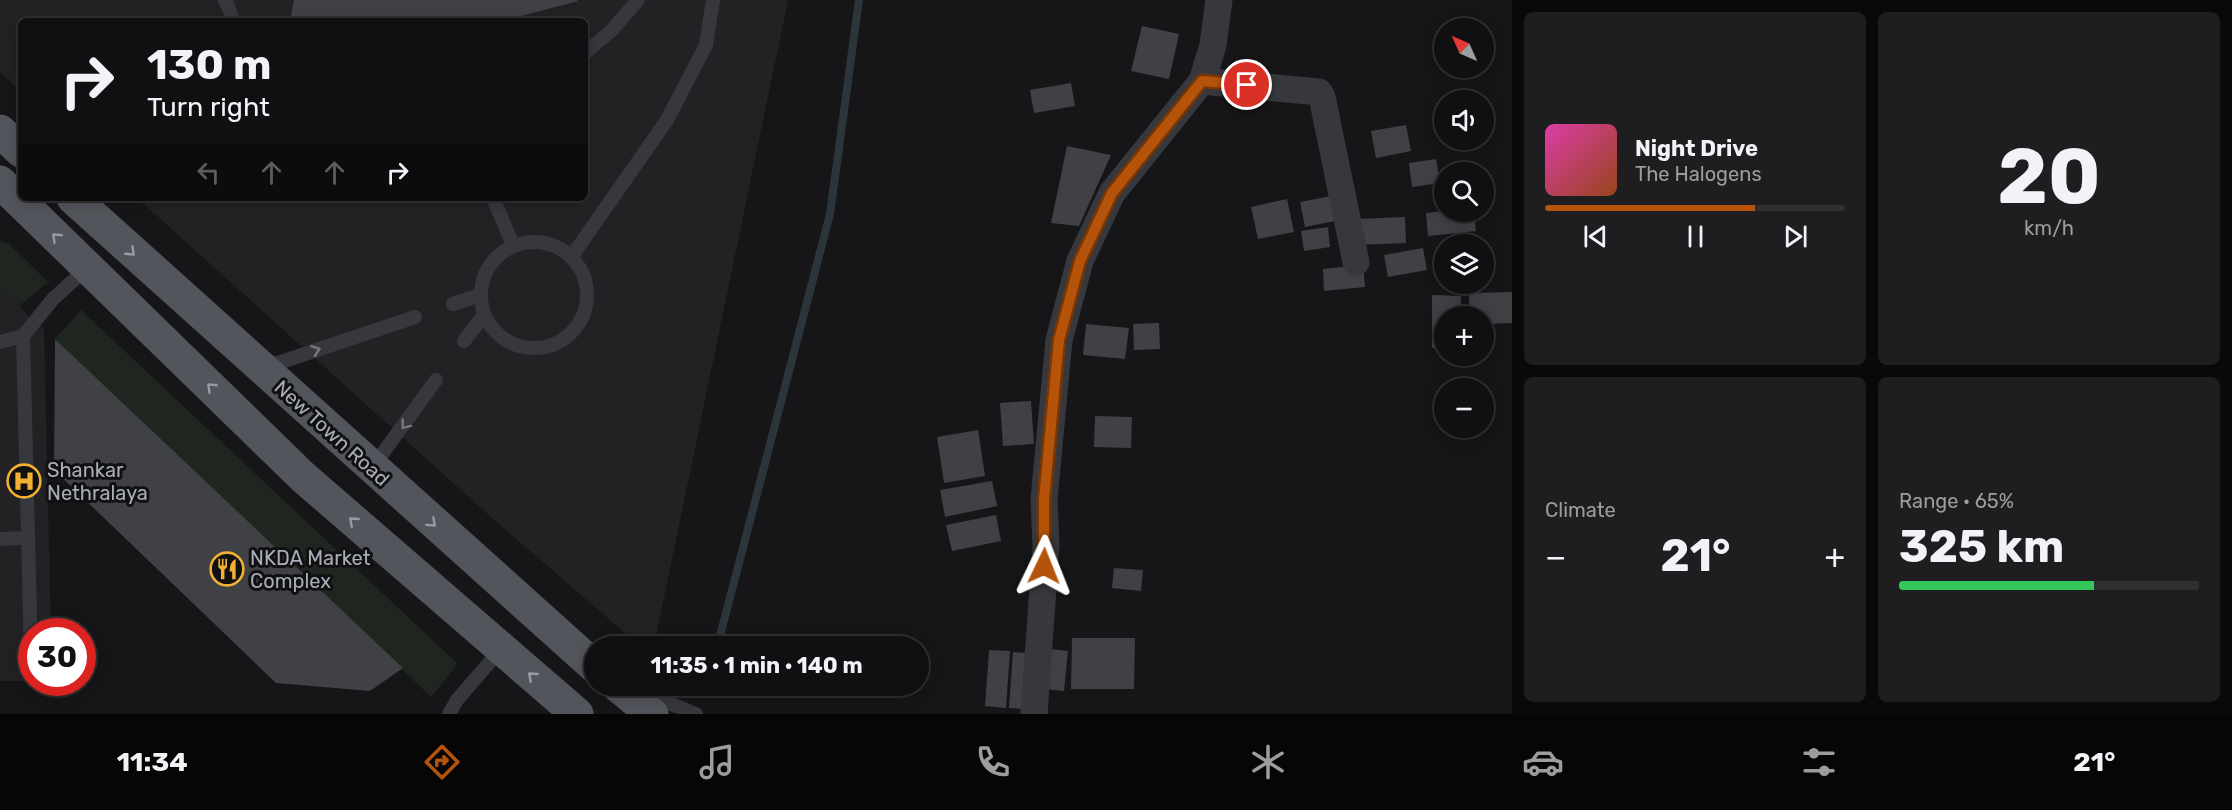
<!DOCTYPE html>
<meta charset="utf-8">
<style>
:root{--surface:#101012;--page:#1e1e20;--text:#f1f3f6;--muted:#9c9d9f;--line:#303032;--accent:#b45309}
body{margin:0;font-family:Rubik,sans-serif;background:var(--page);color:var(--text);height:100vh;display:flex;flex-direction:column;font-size:22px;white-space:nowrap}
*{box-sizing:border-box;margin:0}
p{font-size:20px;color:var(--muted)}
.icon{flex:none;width:33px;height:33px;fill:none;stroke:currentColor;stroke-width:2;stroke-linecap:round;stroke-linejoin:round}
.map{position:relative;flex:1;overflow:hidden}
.drawer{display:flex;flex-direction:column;gap:12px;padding:12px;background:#09090a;width:720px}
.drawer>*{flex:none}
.hud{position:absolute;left:18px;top:18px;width:570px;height:183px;border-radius:9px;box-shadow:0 3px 15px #0003,0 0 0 2px var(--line);background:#101012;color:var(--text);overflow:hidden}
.needle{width:39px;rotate:315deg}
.controls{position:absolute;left:1434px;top:18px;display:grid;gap:12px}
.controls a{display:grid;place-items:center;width:60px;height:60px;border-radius:50%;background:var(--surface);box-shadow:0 3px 15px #0003,0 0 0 2px var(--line);font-size:30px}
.speed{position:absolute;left:18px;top:618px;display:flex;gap:12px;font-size:30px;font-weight:700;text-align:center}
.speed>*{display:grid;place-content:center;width:78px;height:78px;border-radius:50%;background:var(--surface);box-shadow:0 3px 15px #0003,0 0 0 2px var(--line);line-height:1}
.speed .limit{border:9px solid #d22;background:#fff;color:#111}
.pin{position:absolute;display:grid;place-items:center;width:51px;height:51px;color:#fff;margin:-26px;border:3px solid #fff;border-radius:50%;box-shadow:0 2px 6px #0007}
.me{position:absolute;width:66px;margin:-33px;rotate:2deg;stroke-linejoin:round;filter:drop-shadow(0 0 4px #0008)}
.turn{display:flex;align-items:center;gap:21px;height:126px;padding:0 30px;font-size:27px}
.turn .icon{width:78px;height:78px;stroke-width:2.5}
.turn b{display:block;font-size:42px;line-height:51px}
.lanes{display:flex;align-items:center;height:57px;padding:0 30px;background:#0003;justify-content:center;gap:30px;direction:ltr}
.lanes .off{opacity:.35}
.big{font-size:45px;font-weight:700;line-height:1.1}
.drawer .card{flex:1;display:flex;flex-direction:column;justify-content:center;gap:9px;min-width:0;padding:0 21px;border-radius:9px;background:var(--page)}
.drawer .dial{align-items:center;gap:0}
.dial b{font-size:78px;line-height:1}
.song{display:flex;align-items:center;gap:18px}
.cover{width:72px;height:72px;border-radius:9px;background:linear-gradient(135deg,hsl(320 70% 55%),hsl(20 70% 35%))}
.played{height:6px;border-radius:3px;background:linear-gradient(90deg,var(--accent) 70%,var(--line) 70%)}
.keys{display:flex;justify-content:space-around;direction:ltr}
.heat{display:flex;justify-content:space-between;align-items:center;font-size:33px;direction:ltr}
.charge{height:9px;border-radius:4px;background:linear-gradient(90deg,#34c759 65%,var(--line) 0)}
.drawer .tiles{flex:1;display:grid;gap:12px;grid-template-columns:repeat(2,1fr)}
.trip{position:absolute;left:584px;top:636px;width:345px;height:60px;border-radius:30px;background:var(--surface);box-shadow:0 3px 15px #0003,0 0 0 2px var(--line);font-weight:700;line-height:60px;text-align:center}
.tab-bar{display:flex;height:96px;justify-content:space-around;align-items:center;background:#060607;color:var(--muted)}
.tab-bar .icon{width:42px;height:42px}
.tab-bar .selected{color:var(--accent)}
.tab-bar b{font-size:27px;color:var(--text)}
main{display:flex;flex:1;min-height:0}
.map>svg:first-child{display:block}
</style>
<main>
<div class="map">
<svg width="1512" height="714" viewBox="0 0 1512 714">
<rect width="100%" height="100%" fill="#161618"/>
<g fill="#222225">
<path d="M0,0H788L654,646H640L492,518L137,198H585V21H21V91L0,73Z"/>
<path d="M0,288L44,330L51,631L32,632L31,681H0Z"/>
</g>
<g fill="#1e261f">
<path d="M0,241L8,243L48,282L19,306L0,288Z"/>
<path d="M81,310L458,664L431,697L55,339Z"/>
</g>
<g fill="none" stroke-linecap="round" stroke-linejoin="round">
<path stroke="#2c353c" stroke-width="8" d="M720,636L830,214L859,0"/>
</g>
<g fill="#404145">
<path d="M294,0H577L578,1L502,21H290Z"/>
<path d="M1142,26L1179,34L1169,79L1131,71Z"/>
<path d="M1071,83L1075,106L1034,113L1030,90Z"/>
<path d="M1406,125L1411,151L1376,158L1371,131Z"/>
<path d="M1067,146L1111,155L1079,226L1051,223Z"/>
<path d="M1436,159L1440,183L1412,187L1409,163Z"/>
<path d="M1336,195L1340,220L1305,227L1300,202Z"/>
<path d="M1287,199L1294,232L1258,239L1251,207Z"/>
<path d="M1444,211L1474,212L1476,231L1428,236L1426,213Z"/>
<path d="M1405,217L1406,243L1358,245L1357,219Z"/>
<path d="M1328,227L1330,247L1304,251L1301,231Z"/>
<path d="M1423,248L1427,270L1388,277L1384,255Z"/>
<path d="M1363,265L1365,287L1324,291L1323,269Z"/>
<path d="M1512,292V323L1484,324V316H1469V293Z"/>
<path d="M1432,295L1461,296L1460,316H1444V348H1432Z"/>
<path d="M1159,323L1160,349L1134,350L1133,324Z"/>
<path d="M1086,324L1129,328L1125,359L1083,355Z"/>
<path d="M55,339L403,668L370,691L276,683L54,470Z"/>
<path d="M1031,401L1034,444L1003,446L1000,403Z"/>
<path d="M1095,416L1132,417L1131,448L1094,447Z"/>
<path d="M978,430L985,476L944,483L937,437Z"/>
<path d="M992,481L997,506L945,517L940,490Z"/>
<path d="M996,515L1001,541L952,551L946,525Z"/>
<path d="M1114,568L1143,570L1141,591L1112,588Z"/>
<path d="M1072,638H1135L1134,689H1071Z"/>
<path d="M1051,649L1068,651L1064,691L1046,689Z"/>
<path d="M989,650L1010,651L1006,708L985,706Z"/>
<path d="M1013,652L1031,653L1027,709L1009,708Z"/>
</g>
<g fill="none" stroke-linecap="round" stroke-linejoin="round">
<g stroke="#37383d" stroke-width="14">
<path d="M225,0L234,21"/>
<path d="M585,53L612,30L638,0"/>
<path d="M493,198L513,245"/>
<circle cx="534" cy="295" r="53"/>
<path d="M572,256L667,120L706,45L713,0"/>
<path d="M453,304L480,295"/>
<path d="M23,336L31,657"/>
<path d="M464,341L484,315"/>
<path d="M0,342L23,336L53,299L88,267"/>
<path d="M263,368L415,317"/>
<path d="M372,468L436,380"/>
<path d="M0,539L28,538"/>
<path d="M646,705C662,696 680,708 696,714"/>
<path d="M449,714L457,700L501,649"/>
</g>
<g stroke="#37383d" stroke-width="27">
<path d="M1202,81L1319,92L1322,97L1356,262"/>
<path d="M1034,714L1046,546L1044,499L1059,340L1080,261L1112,193L1202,81L1213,45L1219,0"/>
</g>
<g stroke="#53555c" stroke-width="33">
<path d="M0,131L21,151"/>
<path d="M0,182L303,477L577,714"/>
<path d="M73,198L594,666"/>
<path d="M618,686L652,714"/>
</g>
</g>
<defs><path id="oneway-chevron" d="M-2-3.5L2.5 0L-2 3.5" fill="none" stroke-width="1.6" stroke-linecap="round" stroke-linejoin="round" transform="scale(1.5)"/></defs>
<g stroke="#979ba6">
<use href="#oneway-chevron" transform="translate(56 237) rotate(-136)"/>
<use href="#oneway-chevron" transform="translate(131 252) rotate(43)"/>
<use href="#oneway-chevron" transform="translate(211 387) rotate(-136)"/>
<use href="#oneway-chevron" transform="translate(353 521) rotate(-139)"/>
<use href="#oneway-chevron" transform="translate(432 523) rotate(42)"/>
<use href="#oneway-chevron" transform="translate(532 676) rotate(-139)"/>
</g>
<g stroke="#757881">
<use href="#oneway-chevron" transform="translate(316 350) rotate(-19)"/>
<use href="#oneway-chevron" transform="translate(405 425) rotate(128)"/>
</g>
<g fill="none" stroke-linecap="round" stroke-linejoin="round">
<g stroke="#753606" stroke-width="15">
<path id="route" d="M1044,566V499L1059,340L1080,261L1112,193L1202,81L1247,85"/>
</g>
<use href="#route" stroke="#b45309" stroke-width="10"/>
</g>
<defs>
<g id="hospital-ring" transform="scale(1.725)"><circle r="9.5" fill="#111113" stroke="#f2b134" stroke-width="1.5"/><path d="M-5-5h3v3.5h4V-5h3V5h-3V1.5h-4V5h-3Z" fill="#f2b134"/></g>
<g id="restaurant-ring" transform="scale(1.725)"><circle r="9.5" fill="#111113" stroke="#f2b134" stroke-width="1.5"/><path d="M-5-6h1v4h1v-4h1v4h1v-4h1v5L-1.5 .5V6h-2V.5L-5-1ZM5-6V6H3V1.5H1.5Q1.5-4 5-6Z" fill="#f2b134"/></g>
</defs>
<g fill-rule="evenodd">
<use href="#hospital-ring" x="24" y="481"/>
<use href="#restaurant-ring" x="227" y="569"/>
</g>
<g text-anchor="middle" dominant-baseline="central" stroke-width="6" stroke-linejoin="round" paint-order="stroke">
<g font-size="20" fill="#a8adb8" stroke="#111113">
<text transform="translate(332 433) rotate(42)">New Town Road</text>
</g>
<g font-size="20" fill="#a8adb8" stroke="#111113" text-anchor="start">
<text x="47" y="470">Shankar<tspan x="47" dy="23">Nethralaya</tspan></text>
<text x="250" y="558">NKDA Market<tspan x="250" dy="23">Complex</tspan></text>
</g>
</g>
</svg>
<div class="controls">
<a><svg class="needle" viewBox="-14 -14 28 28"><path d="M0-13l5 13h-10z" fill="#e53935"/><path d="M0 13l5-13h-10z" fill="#9c9d9f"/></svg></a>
<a><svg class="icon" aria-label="sound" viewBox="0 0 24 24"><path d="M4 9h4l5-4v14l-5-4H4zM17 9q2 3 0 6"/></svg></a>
<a><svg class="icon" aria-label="search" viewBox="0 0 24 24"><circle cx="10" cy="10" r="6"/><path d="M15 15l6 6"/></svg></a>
<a><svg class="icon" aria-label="layers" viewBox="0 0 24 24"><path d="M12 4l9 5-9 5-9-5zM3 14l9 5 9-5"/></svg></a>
<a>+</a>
<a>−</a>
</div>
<div class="speed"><div class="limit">30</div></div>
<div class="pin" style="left:1247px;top:85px;background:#d93025"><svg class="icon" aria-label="arrive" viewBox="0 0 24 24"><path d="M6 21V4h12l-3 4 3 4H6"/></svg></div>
<svg class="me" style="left:1044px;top:566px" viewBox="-20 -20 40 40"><path d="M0-17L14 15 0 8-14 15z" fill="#b45309" stroke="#fff" stroke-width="4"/></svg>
<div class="trip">11:35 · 1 min · 140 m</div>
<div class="hud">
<div class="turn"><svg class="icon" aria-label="right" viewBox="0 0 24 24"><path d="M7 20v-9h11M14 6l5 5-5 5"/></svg><div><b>130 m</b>Turn right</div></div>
<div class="lanes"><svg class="icon off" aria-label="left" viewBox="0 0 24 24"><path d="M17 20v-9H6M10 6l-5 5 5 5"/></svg><svg class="icon off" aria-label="ahead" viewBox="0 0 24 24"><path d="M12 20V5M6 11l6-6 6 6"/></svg><svg class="icon off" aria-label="ahead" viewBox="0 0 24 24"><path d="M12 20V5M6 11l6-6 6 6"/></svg><svg class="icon" aria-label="right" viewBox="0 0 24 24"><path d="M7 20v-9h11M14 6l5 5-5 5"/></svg></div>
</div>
</div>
<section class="drawer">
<div class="tiles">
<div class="card">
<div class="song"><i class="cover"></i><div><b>Night Drive</b><p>The Halogens</p></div></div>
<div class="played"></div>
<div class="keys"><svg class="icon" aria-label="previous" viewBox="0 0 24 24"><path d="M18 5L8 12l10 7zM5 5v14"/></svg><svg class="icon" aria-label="pause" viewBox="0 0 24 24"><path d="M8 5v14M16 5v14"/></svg><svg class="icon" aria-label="next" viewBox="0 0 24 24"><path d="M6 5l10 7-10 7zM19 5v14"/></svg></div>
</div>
<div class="card dial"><b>20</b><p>km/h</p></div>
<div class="card"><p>Climate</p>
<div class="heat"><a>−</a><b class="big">21°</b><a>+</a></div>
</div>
<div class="card"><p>Range · 65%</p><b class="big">325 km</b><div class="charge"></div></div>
</div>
</section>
</main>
<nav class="tab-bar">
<b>11:34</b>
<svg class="icon selected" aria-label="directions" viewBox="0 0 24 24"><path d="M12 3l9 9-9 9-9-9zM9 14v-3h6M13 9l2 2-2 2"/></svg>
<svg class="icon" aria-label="music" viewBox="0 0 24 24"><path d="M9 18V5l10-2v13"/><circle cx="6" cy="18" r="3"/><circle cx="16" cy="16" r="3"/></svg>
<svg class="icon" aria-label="phone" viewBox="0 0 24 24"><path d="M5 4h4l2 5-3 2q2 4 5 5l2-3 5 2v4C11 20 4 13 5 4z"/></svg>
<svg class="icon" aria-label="climate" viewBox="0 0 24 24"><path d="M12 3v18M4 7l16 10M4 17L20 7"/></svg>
<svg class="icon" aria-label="car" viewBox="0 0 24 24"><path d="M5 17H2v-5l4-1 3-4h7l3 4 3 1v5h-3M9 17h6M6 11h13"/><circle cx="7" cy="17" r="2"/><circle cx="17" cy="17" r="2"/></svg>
<svg class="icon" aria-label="filters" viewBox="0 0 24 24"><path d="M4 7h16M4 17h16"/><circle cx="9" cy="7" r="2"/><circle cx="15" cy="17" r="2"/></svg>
<b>21°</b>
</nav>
